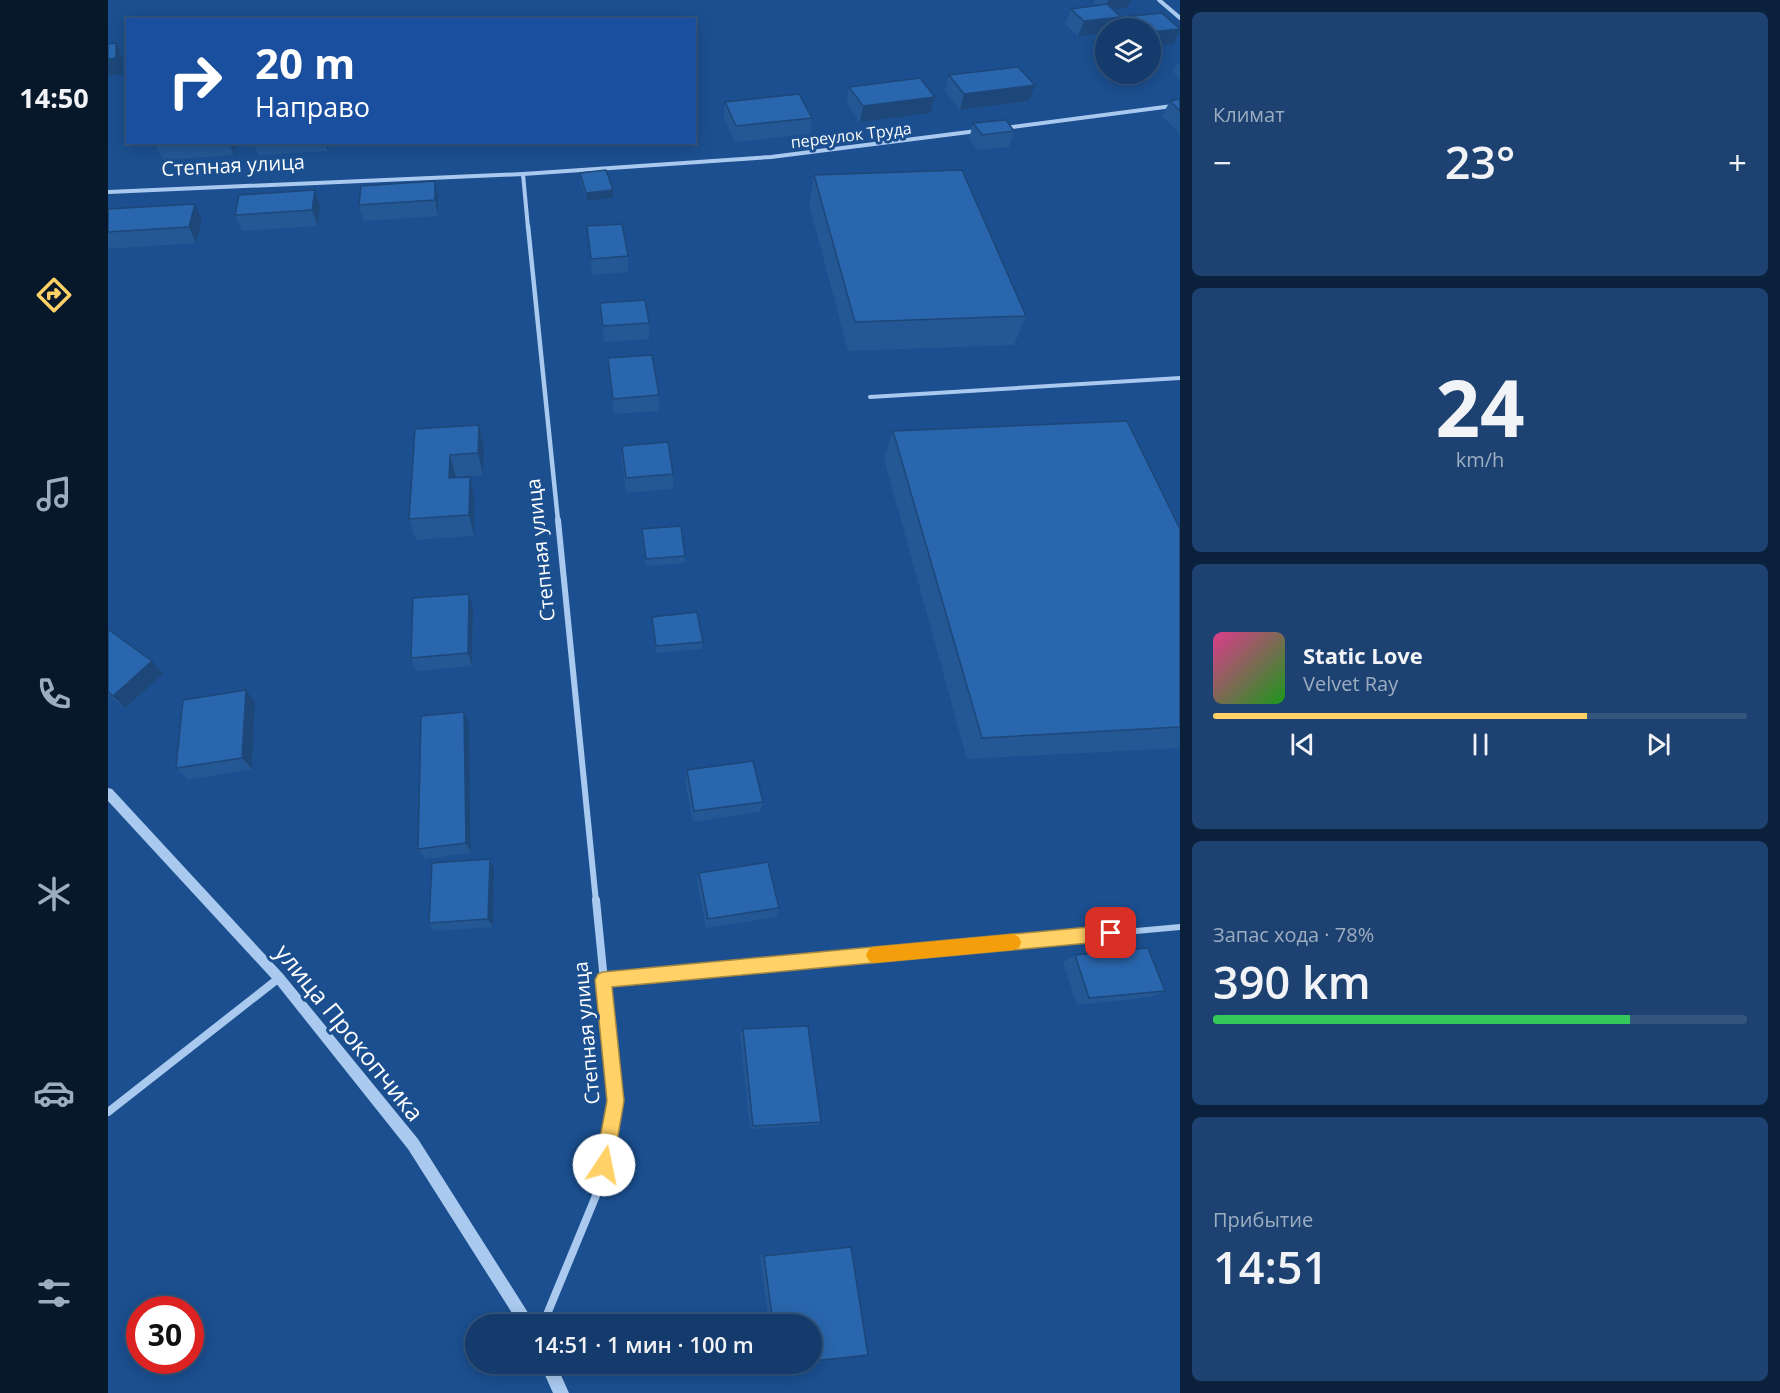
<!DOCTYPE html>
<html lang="ru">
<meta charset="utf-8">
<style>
:root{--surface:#143b6b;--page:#1d4271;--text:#f1f3f6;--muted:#9dadc1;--line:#33557e;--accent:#ffd166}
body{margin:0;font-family:"Open Sans",sans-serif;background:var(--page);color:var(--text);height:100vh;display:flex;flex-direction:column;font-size:22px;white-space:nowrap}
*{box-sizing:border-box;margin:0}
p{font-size:20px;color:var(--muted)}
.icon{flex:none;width:33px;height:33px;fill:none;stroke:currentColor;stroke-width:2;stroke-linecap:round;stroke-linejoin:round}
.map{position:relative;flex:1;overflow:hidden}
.drawer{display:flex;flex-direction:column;gap:12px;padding:12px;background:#0b203b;width:600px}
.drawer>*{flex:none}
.banner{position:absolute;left:18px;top:18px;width:570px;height:126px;border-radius:0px;box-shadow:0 3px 15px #0003,0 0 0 2px var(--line);background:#1a4fa0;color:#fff;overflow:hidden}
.buttons{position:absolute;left:987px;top:18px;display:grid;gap:12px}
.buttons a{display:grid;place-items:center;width:66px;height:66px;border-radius:50%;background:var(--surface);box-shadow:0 3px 15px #0003,0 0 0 2px var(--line);font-size:30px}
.speed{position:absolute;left:18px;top:1296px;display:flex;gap:12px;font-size:30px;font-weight:700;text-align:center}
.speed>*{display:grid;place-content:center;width:78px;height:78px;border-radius:50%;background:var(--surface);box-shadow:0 3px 15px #0003,0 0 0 2px var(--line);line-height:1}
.speed .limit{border:9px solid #d22;background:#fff;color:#111}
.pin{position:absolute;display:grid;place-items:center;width:51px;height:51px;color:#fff;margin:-26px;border-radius:12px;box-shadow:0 3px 9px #0006}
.me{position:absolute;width:66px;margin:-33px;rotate:11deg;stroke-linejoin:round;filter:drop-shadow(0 0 4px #0008)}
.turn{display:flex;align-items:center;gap:21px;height:126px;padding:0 30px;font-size:27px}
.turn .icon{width:78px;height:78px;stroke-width:2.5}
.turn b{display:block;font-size:42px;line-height:51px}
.big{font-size:45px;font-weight:600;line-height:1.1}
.drawer .card{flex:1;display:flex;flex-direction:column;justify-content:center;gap:9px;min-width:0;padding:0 21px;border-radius:9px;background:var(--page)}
.drawer .dial{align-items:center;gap:0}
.dial b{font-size:78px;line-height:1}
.song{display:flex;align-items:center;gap:18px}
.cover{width:72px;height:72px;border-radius:9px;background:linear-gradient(135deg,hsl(330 70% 55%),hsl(120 70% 35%))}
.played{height:6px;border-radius:3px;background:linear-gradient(90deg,var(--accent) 70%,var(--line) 70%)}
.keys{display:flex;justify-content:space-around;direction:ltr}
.heat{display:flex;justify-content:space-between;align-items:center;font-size:33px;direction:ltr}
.charge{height:9px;border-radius:4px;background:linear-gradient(90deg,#34c759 78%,var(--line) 0)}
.trip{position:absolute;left:357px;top:1314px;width:357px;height:60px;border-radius:30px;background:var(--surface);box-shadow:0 3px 15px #0003,0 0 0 2px var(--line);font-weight:600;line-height:60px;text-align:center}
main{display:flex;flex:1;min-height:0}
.tabs{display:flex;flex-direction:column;width:108px;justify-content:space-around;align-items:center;background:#08182b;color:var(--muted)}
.tabs .icon{width:42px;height:42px}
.tabs .active{color:var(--accent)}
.tabs b{font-size:27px;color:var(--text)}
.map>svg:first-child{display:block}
</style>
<main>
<nav class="tabs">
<b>14:50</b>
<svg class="icon active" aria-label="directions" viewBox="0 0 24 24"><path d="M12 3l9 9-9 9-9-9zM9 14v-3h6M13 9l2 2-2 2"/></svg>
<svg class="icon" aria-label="music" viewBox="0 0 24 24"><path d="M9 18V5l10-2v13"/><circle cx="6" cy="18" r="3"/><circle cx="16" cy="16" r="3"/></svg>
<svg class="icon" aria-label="phone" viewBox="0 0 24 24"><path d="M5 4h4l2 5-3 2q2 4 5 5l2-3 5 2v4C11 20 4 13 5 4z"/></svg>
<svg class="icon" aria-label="climate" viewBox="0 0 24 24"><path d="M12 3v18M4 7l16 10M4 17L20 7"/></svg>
<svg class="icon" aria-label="car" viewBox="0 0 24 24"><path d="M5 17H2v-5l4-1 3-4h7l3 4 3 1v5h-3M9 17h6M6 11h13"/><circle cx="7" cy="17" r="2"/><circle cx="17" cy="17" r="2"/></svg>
<svg class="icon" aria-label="filters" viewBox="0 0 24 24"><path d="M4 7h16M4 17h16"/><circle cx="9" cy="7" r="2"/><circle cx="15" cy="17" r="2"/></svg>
</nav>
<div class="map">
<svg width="1072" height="1393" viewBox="0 0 1072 1393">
<rect width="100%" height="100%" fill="#1b4f8f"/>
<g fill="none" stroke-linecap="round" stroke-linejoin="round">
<path stroke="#a9c9ee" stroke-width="4" d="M762,397L1072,378"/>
<path stroke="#a9c9ee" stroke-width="6" d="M495,980L1072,927"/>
<g stroke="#a9c9ee" stroke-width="4">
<path d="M1051,0L1072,18"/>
<path d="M897,128L1072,105"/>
<path d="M415,174L663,157L869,131"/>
<path d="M0,192L415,174L420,228"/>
</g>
<path stroke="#a9c9ee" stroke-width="4.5" d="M420,226L450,521"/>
<path stroke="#a9c9ee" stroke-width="6" d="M450,520L488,902"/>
<g stroke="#a9c9ee" stroke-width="8">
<path d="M0,1112L171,978"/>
<path d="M435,1324L492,1186L508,1101L488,900"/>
</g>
<g fill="#a9c9ee" fill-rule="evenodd">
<path d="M0,788L4,789L175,974L310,1139L424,1319L426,1324H411L300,1149L167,982L0,801Z"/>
<path d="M432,1364H448L461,1393H445Z"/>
</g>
</g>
<g fill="#245895">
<path d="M987,0H1023L1019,8L1005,10L1013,17L1008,28H998L970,36L957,24L963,9L989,5L986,3Z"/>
<path d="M1024,16L1072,28L1066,44L1042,47V28H1019Z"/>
<path d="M1072,63V79L1065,72L1068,64Z"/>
<path d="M841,75L921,101L852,110L837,91Z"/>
<path d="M741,87L827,97L823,113L752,122L739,103Z"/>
<path d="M1072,99V134L1054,116L1062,101Z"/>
<path d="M617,102L704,118L702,134L627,142L616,118Z"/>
<path d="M865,123L906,131L901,147L869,150L861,139Z"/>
<path d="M48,142H129L126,155L55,160L47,144Z"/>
<path d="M145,142H221L220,151L150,155Z"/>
<path d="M268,142H315L268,145Z"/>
<path d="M472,173L505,198L479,201L472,181Z"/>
<path d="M706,175L918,316L906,345L740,351L701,204Z"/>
<path d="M327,181L330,197V216L256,221L251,205Z"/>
<path d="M207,190L212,206L210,226L134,231L127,215Z"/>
<path d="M0,209L94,220L88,243L0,249Z"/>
<path d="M479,226L520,256V272L484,275Z"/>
<path d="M492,303L541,323V339L496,342L493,319Z"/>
<path d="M500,358L551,395V411L506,414L501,374Z"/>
<path d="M371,425L376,447L375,475L348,477V478L362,477L367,499L366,536L308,540L301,519L307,429Z"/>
<path d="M785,431L1072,529V748L859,759L776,459Z"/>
<path d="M514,446L565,474V489L518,493L514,461Z"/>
<path d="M534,529L577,556V563L538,566L534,536Z"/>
<path d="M365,608L364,666L308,671L303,658Z"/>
<path d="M544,617L595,642L594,649L548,653L544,623Z"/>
<path d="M0,629L55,674L17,708L0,695Z"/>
<path d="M138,690L147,702L144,769L80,780L68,768Z"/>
<path d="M356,712L361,724L363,853L316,859L310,849Z"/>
<path d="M579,770L655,802L652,812L585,822L577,781Z"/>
<path d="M382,859L386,869L385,927L326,931L321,923Z"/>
<path d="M591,873L671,908L668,917L598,928L589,882Z"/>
<path d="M967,955L1057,991L1043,997L969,1005L955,962Z"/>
<path d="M635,1029L713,1122L708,1125L642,1129L632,1035Z"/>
<path d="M736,1247H743L704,1324H661L652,1255Z"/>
</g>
<g fill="#1d4779">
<path d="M1000,0H1023L1019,8L995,11Z"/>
<path d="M1013,17L1008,28H998V33L970,36L976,21Z"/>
<path d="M1072,29L1066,44L1042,47V32Z"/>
<path d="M8,43L15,59V74L0,76V59Z"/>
<path d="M927,85L921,101L852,110L856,94Z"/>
<path d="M827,97L823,113L752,122L755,106Z"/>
<path d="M121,142H129L126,155Z"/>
<path d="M217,142H221L220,151Z"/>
<path d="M327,181L330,197V216L327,200Z"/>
<path d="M207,190L212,206L210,226L204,210Z"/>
<path d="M505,190V198L479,201L478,193Z"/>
<path d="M87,204L94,220L88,243L81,227Z"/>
<path d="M371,425L376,447L375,475L370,453Z"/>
<path d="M342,455L348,477L347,500L341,478Z"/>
<path d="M362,477L367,499L366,536L361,515Z"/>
<path d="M361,594L365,608L364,666L360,653Z"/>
<path d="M44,661L55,674L17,708L5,696Z"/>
<path d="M138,690L147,702L144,769L134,758Z"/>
<path d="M356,712L361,724L363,853L358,843Z"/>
<path d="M382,859L386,869L385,927L380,919Z"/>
</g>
<g fill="#2a66ad" stroke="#1d4779" stroke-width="1.5">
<path d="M999,4L1013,17L976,21L963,9Z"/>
<path d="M1054,13L1072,29L1042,32V28H1038L1024,16Z"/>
<path d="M8,43V58L0,59V44Z"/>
<path d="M910,67L927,85L856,94L841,75Z"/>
<path d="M812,78L827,97L755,106L741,87Z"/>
<path d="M691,94L704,118L628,126L617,102Z"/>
<path d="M1072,99V111L1062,101Z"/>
<path d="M898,120L906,131L874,135L865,123Z"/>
<path d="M48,142H68L47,144Z"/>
<path d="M498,170L505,190L478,193L472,173Z"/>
<path d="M854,170L918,316L747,322L706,175Z"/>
<path d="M327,181V200L251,205L253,186Z"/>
<path d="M207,190L204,210L127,215L131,195Z"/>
<path d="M87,204L81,227L0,232V209Z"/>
<path d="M514,224L520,256L483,259L479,226Z"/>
<path d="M537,300L541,323L495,326L492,303Z"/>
<path d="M544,355L551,395L505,399L500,358Z"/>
<path d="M1019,421L1072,529V727L874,738L785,431Z"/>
<path d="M371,425L370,453L342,455L341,478L362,477L361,515L301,519L307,429Z"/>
<path d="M560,442L565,474L518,478L514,446Z"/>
<path d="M573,526L577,556L538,559L534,529Z"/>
<path d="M361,594L360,653L303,658L305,598Z"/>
<path d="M589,612L595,642L548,646L544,617Z"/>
<path d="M0,629L44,661L5,696L0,692Z"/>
<path d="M138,690L134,758L68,768L75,700Z"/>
<path d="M356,712L358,843L310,849L313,716Z"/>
<path d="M645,761L655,802L586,811L579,770Z"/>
<path d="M382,859L380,919L321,923L324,863Z"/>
<path d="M660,862L671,908L600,919L591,873Z"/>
<path d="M1040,948L1057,991L981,998L967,955Z"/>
<path d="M700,1026L713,1122L645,1126L635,1029Z"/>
<path d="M743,1247L760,1355L704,1361V1324H665L656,1256Z"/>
</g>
<path fill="#ffd166" stroke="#a68842" stroke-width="1.5" d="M1003,925L1008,928L1011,933L1008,939L1003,941L504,987L516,1101L505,1165L502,1171L496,1174L489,1171L487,1165L499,1101L487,980L490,974L495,972Z"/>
<path fill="#f59e0b" d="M905,934L911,937L913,942L911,948L905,950L766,963L761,961L758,955L761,949L766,947Z"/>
<g text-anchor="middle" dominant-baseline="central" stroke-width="6" stroke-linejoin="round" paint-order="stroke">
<g font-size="16" fill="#fff" stroke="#1b4f8f">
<text transform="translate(743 135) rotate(-7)">переулок Труда</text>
</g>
<g font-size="20" fill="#fff" stroke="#1b4f8f">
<text transform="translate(125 165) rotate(-3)">Степная улица</text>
<text transform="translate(432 550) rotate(-96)">Степная улица</text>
<text transform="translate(478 1033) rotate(-95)">Степная улица</text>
</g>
<g font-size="24" fill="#fff" stroke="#1b4f8f">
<text transform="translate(242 1032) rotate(51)">улица Прокопчика</text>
</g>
</g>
</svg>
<div class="buttons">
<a><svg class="icon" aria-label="layers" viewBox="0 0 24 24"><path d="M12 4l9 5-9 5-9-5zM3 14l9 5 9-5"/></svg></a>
</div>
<div class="speed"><div class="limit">30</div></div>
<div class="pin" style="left:1003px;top:933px;background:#d93025"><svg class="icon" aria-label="arrive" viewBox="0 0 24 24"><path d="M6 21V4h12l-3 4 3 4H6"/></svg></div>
<svg class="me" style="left:496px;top:1165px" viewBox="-20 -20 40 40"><circle r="19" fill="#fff"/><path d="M0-13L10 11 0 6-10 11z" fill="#ffd166"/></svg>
<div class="trip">14:51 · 1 мин · 100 m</div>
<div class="banner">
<div class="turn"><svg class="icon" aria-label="right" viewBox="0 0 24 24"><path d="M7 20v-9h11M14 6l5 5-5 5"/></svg><div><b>20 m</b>Направо</div></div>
</div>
</div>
<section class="drawer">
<div class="card"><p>Климат</p>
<div class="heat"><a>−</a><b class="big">23°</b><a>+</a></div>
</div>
<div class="card dial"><b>24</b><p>km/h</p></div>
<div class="card">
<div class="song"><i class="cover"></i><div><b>Static Love</b><p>Velvet Ray</p></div></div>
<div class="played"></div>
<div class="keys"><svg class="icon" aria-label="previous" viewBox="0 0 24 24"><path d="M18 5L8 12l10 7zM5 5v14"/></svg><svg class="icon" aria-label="pause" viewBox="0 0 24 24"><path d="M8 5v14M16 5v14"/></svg><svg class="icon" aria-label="next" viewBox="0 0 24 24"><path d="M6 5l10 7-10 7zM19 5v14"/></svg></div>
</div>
<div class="card"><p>Запас хода · 78%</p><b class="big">390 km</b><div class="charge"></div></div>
<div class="card"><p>Прибытие</p><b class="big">14:51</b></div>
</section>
</main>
